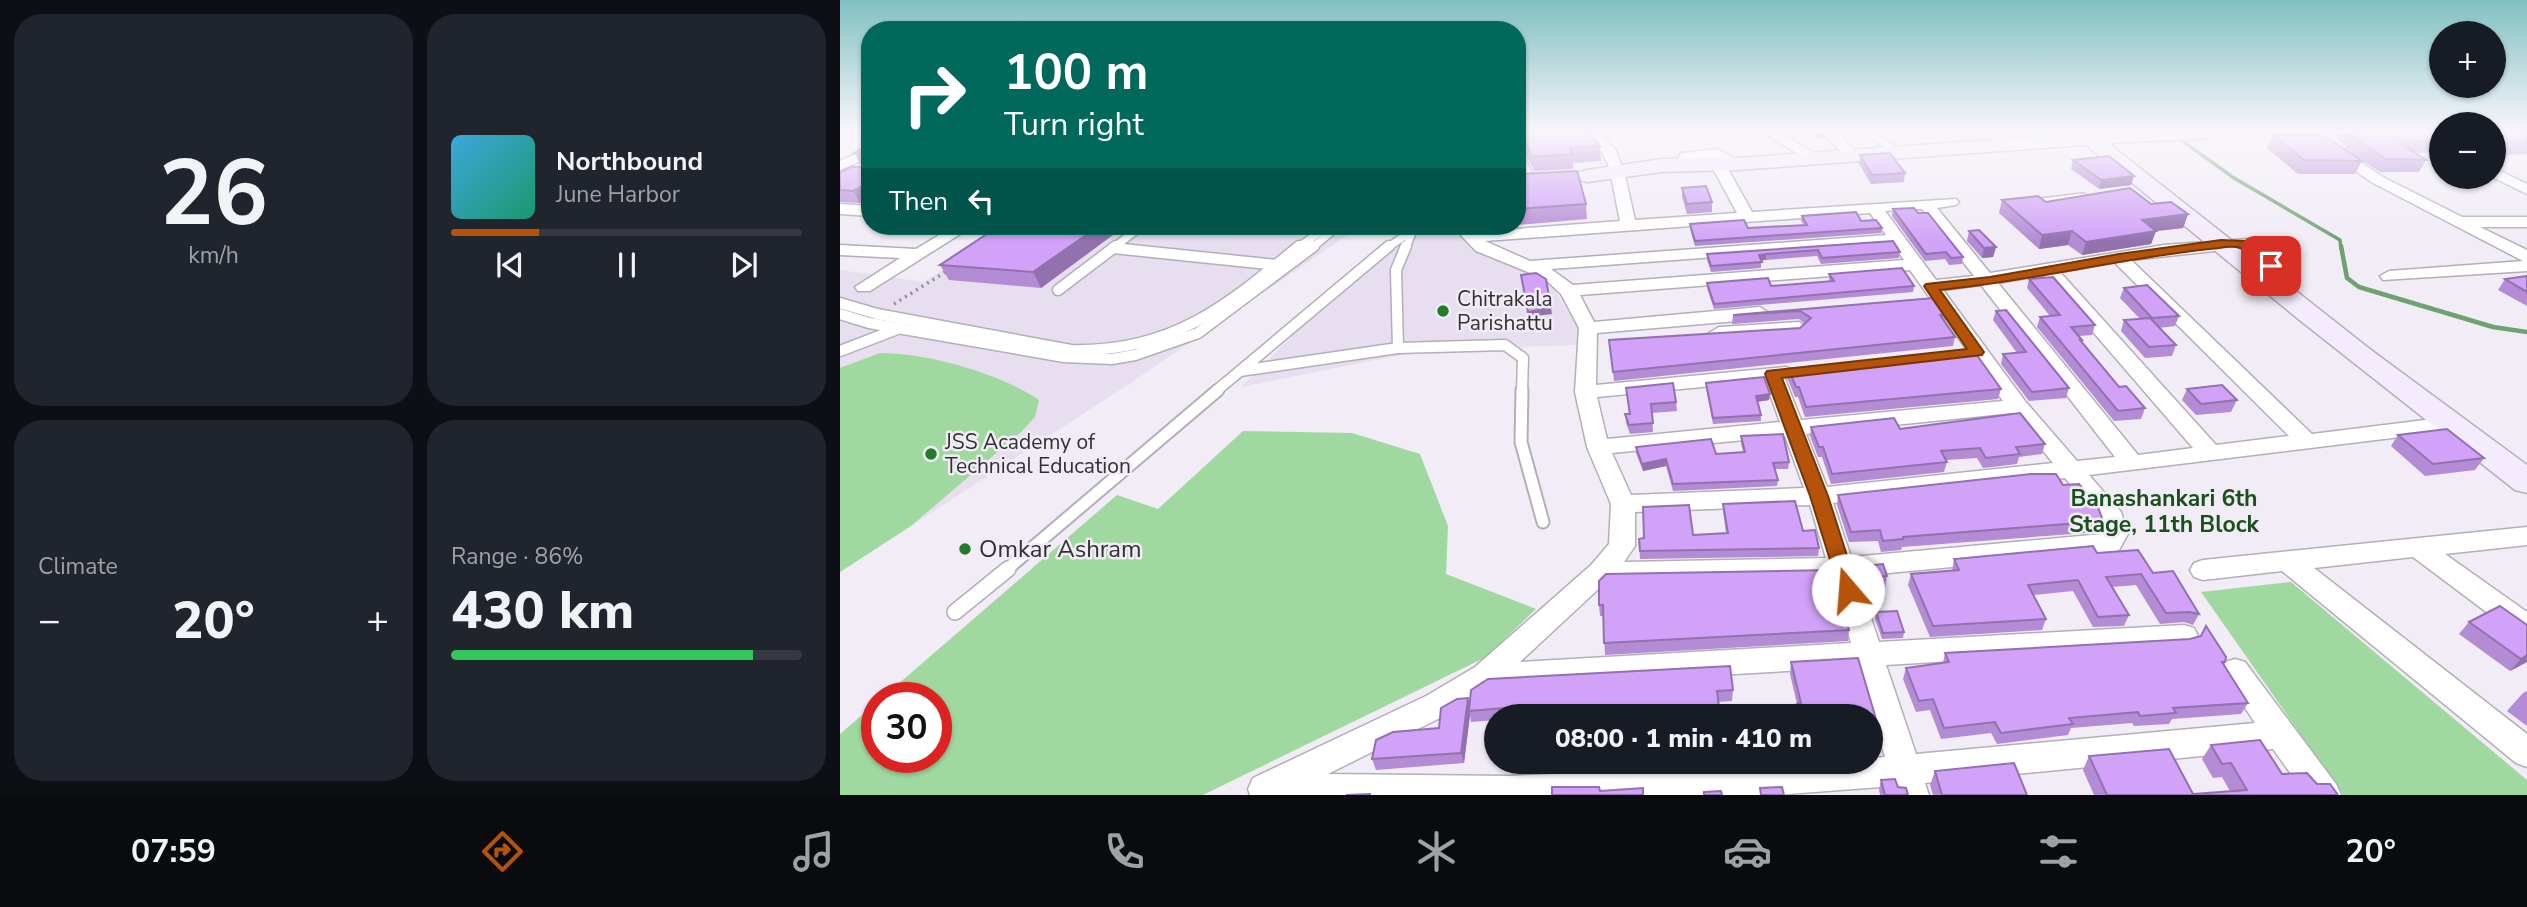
<!DOCTYPE html>
<meta charset="utf-8">
<style>
:root{--surface:#171b24;--page:#20242c;--text:#f1f3f6;--muted:#9ea1a6;--line:#363941;--accent:#b45309}
body{margin:0;font-family:"Nunito Sans",sans-serif;background:var(--page);color:var(--text);height:100vh;display:flex;flex-direction:column;font-size:26px;white-space:nowrap}
*{box-sizing:border-box;margin:0}
p{font-size:23px;color:var(--muted)}
.icon{flex:none;width:38px;height:38px;fill:none;stroke:currentColor;stroke-width:2;stroke-linecap:round;stroke-linejoin:round}
.map{position:relative;flex:1;overflow:hidden}
.drawer{display:flex;flex-direction:column;gap:14px;padding:14px;background:#0d0f14;width:840px}
.drawer>*{flex:none}
.guide{position:absolute;left:21px;top:21px;width:665px;height:214px;border-radius:28px;box-shadow:0 2px 5px #0004;background:#00695c;color:#fff;overflow:hidden}
.tools{position:absolute;left:1589px;top:21px;display:grid;gap:14px}
.tools a{display:grid;place-items:center;width:77px;height:77px;border-radius:50%;background:var(--surface);box-shadow:0 2px 5px #0004;font-size:35px}
.speed{position:absolute;left:21px;top:682px;display:flex;gap:14px;font-size:35px;font-weight:700;text-align:center}
.speed>*{display:grid;place-content:center;width:91px;height:91px;border-radius:50%;background:var(--surface);box-shadow:0 2px 5px #0004;line-height:1}
.speed .limit{border:10px solid #d22;background:#fff;color:#111}
.pin{position:absolute;display:grid;place-items:center;width:60px;height:60px;color:#fff;margin:-30px;border-radius:14px;box-shadow:0 4px 10px #0006}
.me{position:absolute;width:77px;margin:-38px;rotate:342deg;stroke-linejoin:round;filter:drop-shadow(0 0 5px #0008)}
.turn{display:flex;align-items:center;gap:24px;height:147px;padding:0 28px;font-size:32px}
.turn .icon{width:91px;height:91px;stroke-width:2.5}
.turn b{display:block;font-size:49px;line-height:60px}
.then{display:flex;align-items:center;height:66px;padding:0 28px;background:#0003;gap:14px;font-size:26px}
.big{font-size:52px;font-weight:800;line-height:1.1}
.drawer .card{flex:1;display:flex;flex-direction:column;justify-content:center;gap:10px;min-width:0;padding:0 24px;border-radius:28px;background:var(--page)}
.drawer .dial{align-items:center;gap:0}
.dial b{font-size:91px;line-height:1}
.song{display:flex;align-items:center;gap:21px}
.cover{width:84px;height:84px;border-radius:10px;background:linear-gradient(135deg,hsl(200 70% 55%),hsl(160 70% 35%))}
.played{height:7px;border-radius:4px;background:linear-gradient(90deg,var(--accent) 25%,var(--line) 25%)}
.keys{display:flex;justify-content:space-around;direction:ltr}
.heat{display:flex;justify-content:space-between;align-items:center;font-size:38px;direction:ltr}
.charge{height:10px;border-radius:5px;background:linear-gradient(90deg,#34c759 86%,var(--line) 0)}
.drawer .tiles{flex:1;display:grid;gap:14px;grid-template-columns:repeat(2,1fr)}
.trip{position:absolute;left:644px;top:704px;width:399px;height:70px;border-radius:35px;background:var(--surface);box-shadow:0 2px 5px #0004;font-weight:800;line-height:70px;text-align:center}
.menu{display:flex;height:112px;justify-content:space-around;align-items:center;background:#090b0e;color:var(--muted)}
.menu .icon{width:49px;height:49px}
.menu .selected{color:var(--accent)}
.menu b{font-size:32px;color:var(--text)}
main{display:flex;flex:1;min-height:0}
.map>svg:first-child{display:block}
</style>
<main>
<section class="drawer">
<div class="tiles">
<div class="card dial"><b>26</b><p>km/h</p></div>
<div class="card">
<div class="song"><i class="cover"></i><div><b>Northbound</b><p>June Harbor</p></div></div>
<div class="played"></div>
<div class="keys"><svg class="icon" aria-label="previous" viewBox="0 0 24 24"><path d="M18 5L8 12l10 7zM5 5v14"/></svg><svg class="icon" aria-label="pause" viewBox="0 0 24 24"><path d="M8 5v14M16 5v14"/></svg><svg class="icon" aria-label="next" viewBox="0 0 24 24"><path d="M6 5l10 7-10 7zM19 5v14"/></svg></div>
</div>
<div class="card"><p>Climate</p>
<div class="heat"><a>−</a><b class="big">20°</b><a>+</a></div>
</div>
<div class="card"><p>Range · 86%</p><b class="big">430 km</b><div class="charge"></div></div>
</div>
</section>
<div class="map">
<svg width="1687" height="795" viewBox="0 0 1687 795">
<rect width="100%" height="100%" fill="#f1ecf6"/>
<g fill="#e7deef">
<path d="M171,226H521L292,382L0,572V270L84,282Z"/>
<path d="M564,226H607L637,250L706,276L738,328L737,345L590,349L401,387Z"/>
</g>
<g fill="#a0d9a0">
<path d="M40,353C87,353 159,373 199,400L195,417L181,432L71,526L0,572V368Z"/>
<path d="M403,431L512,433L580,454L608,526L606,574L696,609L646,657L363,795H0V734L37,702V758H96V698H42L277,495L318,509Z"/>
<path d="M1451,582L1687,780V795H1503L1361,592Z"/>
</g>
<g fill="none" stroke-linecap="round" stroke-linejoin="round">
<path stroke="#6ea26f" stroke-width="3.5" d="M1330,132L1394,178L1500,240L1501,248"/>
<path stroke="#6ea26f" stroke-width="4.5" d="M1501,246L1507,278L1519,287L1653,327L1687,332"/>
<g stroke="#b3aeb7" stroke-width="10">
<g id="lane-far3">
<path d="M1029,132L1056,152"/>
<path d="M677,149L691,179"/>
<path d="M1193,203L1243,197"/>
<path d="M273,248L302,226"/>
<path d="M457,248L489,226"/>
<path d="M472,248L498,226"/>
<path d="M547,248L579,226"/>
<path d="M566,248L572,233"/>
</g>
</g>
<g stroke="#b3aeb7" stroke-width="13">
<g id="lane-far2">
<path d="M549,246L400,371L558,348L665,345L683,358L682,391"/>
<path d="M273,248L437,265"/>
<path d="M218,290L276,246"/>
<path d="M0,303L37,314L231,350C330,353 386,307 459,246"/>
<path d="M0,314L29,323L224,357L272,359L295,355L358,333L474,246"/>
<path d="M558,348L556,270L566,246"/>
<path d="M0,351L60,328"/>
<path d="M376,391L400,371"/>
</g>
</g>
<g stroke="#b3aeb7" stroke-width="15">
<g id="lane-far1">
<path d="M682,390L681,442L703,522"/>
<path d="M165,571L378,390"/>
</g>
</g>
<g stroke="#b3aeb7" stroke-width="18">
<path id="lane" d="M115,612L168,569"/>
</g>
<g stroke="#b3aeb7" stroke-width="3">
<g id="street">
<path d="M746,132H760L776,151L783,170L781,172L785,176L795,220L897,213L870,163L877,159L851,160L847,168L842,169L835,165L841,153L877,149L904,164L897,168L884,162L912,212L1116,199L1119,202L1116,205L1097,208L1150,273L1324,245L1408,239L1410,243L1402,248L1291,260L1472,434L1609,417L1617,419L1620,424L1617,429L1609,431L1249,475L1281,512L1288,534L1279,550L1270,552L1017,576L1039,642L1344,625L1354,628L1358,636L1354,644L1344,647L1046,665L1076,754L1415,723L1381,671L1385,662L1395,659L1405,662L1496,784L1501,795H1466L1433,749L1085,783L1089,795H1057L1054,786L934,795H410L408,789L413,778L586,696L635,667L751,565L769,544L771,504L747,447L735,392L739,328L721,294L705,279L636,251L612,226H629L635,232L780,221L771,176L772,173L762,152ZM1082,209L1134,276L1096,280L1045,211ZM1030,213L1046,235L690,261L645,241ZM1053,244L1064,260L733,285L711,269ZM1274,262L1449,436L1376,445L1220,272ZM1070,270L1163,401L961,420L945,379L952,377L955,373L952,369L945,367L756,385L757,333L920,319L929,313L920,307L754,322L740,295ZM1204,275L1353,448L1298,455L1158,283ZM1141,285L1275,457L1237,461L1185,401L1103,290ZM925,381L940,422L767,439L757,397ZM1172,413L1213,463L987,487L966,434ZM945,436L964,488L791,495L772,453ZM1225,478L1260,521L1262,534L1011,557L993,503ZM970,505L986,558L784,562L795,546V512ZM992,578L1011,643L680,662L766,582ZM1018,667L1045,757L1031,758V761L667,776L488,774L608,714L650,688Z"/>
<path d="M922,132H939L982,158L980,161H970Z"/>
<path d="M982,132H997L1019,155L1017,158H1007Z"/>
<path d="M1142,132H1159L1175,143L1173,146H1163Z"/>
<path d="M1203,132H1220L1231,140L1229,143H1219Z"/>
<path d="M1458,132H1474L1543,177L1622,217H1687V227H1640L1687,250V271L1543,280L1540,276L1549,271L1683,261L1533,183Z"/>
<path d="M30,148V157L0,170V161Z"/>
<path d="M1654,168L1687,184V194L1652,177Z"/>
<path d="M0,204L30,206V216L0,214Z"/>
<path d="M114,226H133L30,291H18L15,287L60,258L0,255V245L76,249Z"/>
<path d="M959,322L968,328L966,332L879,339L869,333L879,327Z"/>
<path d="M1687,527V545L1605,554L1687,612V638L1677,635L1573,557L1474,568L1687,734V767L1676,763L1442,571L1363,580L1354,577L1350,570L1354,563L1363,560Z"/>
</g>
</g>
<g stroke="#b3aeb7" stroke-width="3">
<path id="secondary" d="M1266,132H1380L1371,138L1268,143L1531,350L1687,465V493L1675,490L1457,318L1246,145L897,170L822,172L747,182L740,180L737,176L740,172L747,170L822,159L897,158Z"/>
</g>
<path stroke="#918e95" stroke-width="3.5" stroke-dasharray="2 4.5" stroke-linecap="butt" d="M54,304L107,271"/>
<use href="#lane-far3" stroke="#fff" stroke-width="7"/>
<use href="#lane-far2" stroke="#fff" stroke-width="10"/>
<use href="#lane-far1" stroke="#fff" stroke-width="11"/>
<use href="#lane" stroke="#fff" stroke-width="15"/>
<use href="#street" fill="#fff" fill-rule="evenodd"/>
<use href="#secondary" fill="#f4ebfd" fill-rule="evenodd"/>
</g>
<g fill="#b48bd5">
<path d="M677,132H748L760,146L761,161L733,163V169L694,171L682,146L677,144Z"/>
<path d="M972,132H984L983,137L977,138Z"/>
<path d="M1497,132H1601V152L1576,153L1586,160L1579,172H1540L1504,149L1506,146L1495,138Z"/>
<path d="M1654,132H1687V154L1657,155L1654,153Z"/>
<path d="M1433,135L1522,161L1515,174H1458L1427,148Z"/>
<path d="M30,144V198L20,203L0,202V172L25,167V165L21,164L14,153Z"/>
<path d="M1020,155L1065,173L1064,182L1031,184L1019,164Z"/>
<path d="M1233,160L1291,185L1259,189L1231,169Z"/>
<path d="M677,174L746,204L747,219L677,225Z"/>
<path d="M842,188L872,202V212L847,214L842,197Z"/>
<path d="M1162,200L1206,202L1311,204L1348,214L1343,228L1316,231L1311,244L1242,255L1228,245L1199,249L1159,213Z"/>
<path d="M1053,209L1078,213L1123,257L1122,264L1109,265L1105,259L1085,261L1052,216Z"/>
<path d="M962,216L1021,221L1042,228L1041,233L855,246L850,229V224L908,228L964,225L961,221Z"/>
<path d="M285,226L201,288L109,280L100,265Z"/>
<path d="M1129,231L1156,247L1153,257L1142,258L1127,241Z"/>
<path d="M1053,241L1060,252L1059,258L981,264L977,256L926,260H921V268L871,272L867,260V254Z"/>
<path d="M989,274L1074,286L1073,292L874,309L867,288V283L931,286L990,282L989,279Z"/>
<path d="M1687,276V306L1658,290L1665,279Z"/>
<path d="M1189,279L1255,325L1252,335L1239,336L1242,340V342L1279,387L1305,408L1301,419L1274,421L1197,327L1200,317L1210,316L1187,288Z"/>
<path d="M1284,288L1339,316L1335,326L1319,328L1336,345L1332,356L1305,358L1281,331L1284,320L1300,319L1280,298Z"/>
<path d="M1094,298L1106,315L1105,322L1115,337L1113,346L774,381L769,340L960,328L965,324L959,319L892,324L893,315Z"/>
<path d="M1156,311L1229,388L1226,398L1189,401L1161,364L1163,354L1177,353L1153,320Z"/>
<path d="M949,370L1161,389L1158,399L965,417L958,397H955L948,380Z"/>
<path d="M866,383L929,400L917,402L921,415V421L873,424L866,389Z"/>
<path d="M786,388L836,402L837,411L812,413L813,432L790,434L786,423L785,414H789Z"/>
<path d="M1347,389L1397,400L1391,412L1356,415L1342,400Z"/>
<path d="M971,427L1060,429L1205,444L1202,454L1179,457L1177,464L1143,468L1137,458L1106,460L1107,462L1104,472L991,484L982,457H978L970,436Z"/>
<path d="M1558,435L1644,458L1635,470L1585,476L1551,446Z"/>
<path d="M901,436L949,462L948,469H935L938,480L937,486L833,491L826,466L803,471L796,453V447L876,454L903,452L901,443Z"/>
<path d="M1223,485L1263,521L1259,532L1062,547L1061,550L1041,552L1038,541L1009,542L997,505L998,495Z"/>
<path d="M883,504L963,531L979,548L978,556L800,559L799,539L886,533L883,511Z"/>
<path d="M1257,553L1313,573L1359,614L1353,625L1344,622L1320,624L1296,585L1272,587L1289,615L1284,626L1253,627L1233,591L1194,595L1206,619L1202,630L1090,637L1068,585L1071,574L1112,571L1114,559Z"/>
<path d="M1023,566L1047,576L1045,588L1024,590L1021,578Z"/>
<path d="M759,581L1009,630L1008,641L765,655L763,616H760L759,605Z"/>
<path d="M1036,612L1064,632L1063,638L1042,639L1035,619Z"/>
<path d="M1629,622L1687,662L1670,671L1619,634Z"/>
<path d="M1105,653L1385,662L1384,665L1408,703L1401,714L1332,719L1329,724L1294,726L1292,723L1231,728L1228,735L1157,744L1151,733L1101,739L1090,710L1076,712L1063,679L1066,668L1103,663Z"/>
<path d="M1018,658L1042,739L1039,751H1031V716H955L957,704L950,674L951,662Z"/>
<path d="M893,690L892,701L878,702L880,716H656V720L631,722L630,715L624,763L536,770L532,759L599,728L628,698L629,705Z"/>
<path d="M1687,691V726L1667,711L1683,693Z"/>
<path d="M1371,745L1442,774L1477,784L1498,795H1254L1243,770L1249,756L1353,794L1390,791L1382,777L1373,778L1362,759Z"/>
<path d="M660,761H866L848,762V766L710,771L709,767L662,770Z"/>
<path d="M1095,771L1187,795H1093L1090,785Z"/>
<path d="M1041,780L1058,787L1068,795H1040L1039,790Z"/>
</g>
<g fill="#9271ae">
<path d="M977,132H984L983,137L977,138Z"/>
<path d="M1004,132H1023V134L1004,135Z"/>
<path d="M679,157L681,172L677,173V158Z"/>
<path d="M1294,176L1291,185L1259,189L1261,180Z"/>
<path d="M30,182V198L20,203L13,191Z"/>
<path d="M1348,214L1343,228L1316,231L1311,244L1242,255L1246,242L1302,220Z"/>
<path d="M259,226H285L201,288L193,272Z"/>
<path d="M1232,231L1228,245L1199,249L1202,235Z"/>
<path d="M1156,247L1153,257L1142,258L1144,248Z"/>
<path d="M926,254V260L918,261L919,255Z"/>
<path d="M711,308L712,314L689,317L688,312Z"/>
<path d="M930,394L929,400L915,402L916,396Z"/>
<path d="M826,459V466L803,471L802,464Z"/>
<path d="M1687,655V662L1670,671L1681,659Z"/>
<path d="M628,698L631,709L629,711L630,715L624,763L621,753Z"/>
</g>
<g fill="#d1a2f8" stroke="#9271ae" stroke-width="2">
<path d="M681,132H748L760,146L730,148L732,154L693,157Z"/>
<path d="M1509,132H1597L1601,135V140L1559,142L1586,160L1546,159L1510,136H1515Z"/>
<path d="M1654,132H1687V142H1664L1654,138Z"/>
<path d="M1433,135H1483L1522,161L1464,160Z"/>
<path d="M30,144V154L14,153Z"/>
<path d="M1050,153L1065,173L1032,175L1020,155Z"/>
<path d="M1269,156L1294,176L1261,180L1233,160Z"/>
<path d="M30,158V182L13,191L0,190V172L11,167H25L26,160Z"/>
<path d="M737,171L746,204L677,209V174Z"/>
<path d="M866,186L872,202L847,204L842,188Z"/>
<path d="M1290,188L1311,204L1331,202L1348,214L1302,220L1316,231L1246,242L1232,231L1202,235L1162,200L1198,196L1206,202Z"/>
<path d="M1074,208L1078,213H1088L1123,257L1111,258L1106,252L1086,254L1053,209Z"/>
<path d="M1016,212L1021,221L1036,220L1042,228L855,241L850,224L904,220L908,228L967,225L962,216Z"/>
<path d="M159,226H259L193,272L100,265Z"/>
<path d="M1139,230L1156,247L1144,248L1129,231Z"/>
<path d="M1053,241L1060,252L982,258L978,250L926,254L919,255L922,262L871,266L867,254Z"/>
<path d="M1062,268L1074,286L874,304L867,283L928,278L931,286L994,281L989,274Z"/>
<path d="M696,273L706,279L711,308L688,312L681,275Z"/>
<path d="M1687,276V292L1665,279Z"/>
<path d="M1213,277L1255,325L1231,327L1242,340H1240L1279,387L1286,386L1305,408L1278,411L1200,317L1220,315L1189,279Z"/>
<path d="M1307,285L1339,316L1312,318L1284,288Z"/>
<path d="M1094,298L1106,315H1100L1115,337L773,372L769,340L960,328L971,318L960,311L893,315Z"/>
<path d="M1166,310L1229,388L1192,392L1163,354L1186,352L1156,311Z"/>
<path d="M1310,318L1336,345L1309,347L1284,320Z"/>
<path d="M1134,351L1161,389L966,407L959,387H956L949,370Z"/>
<path d="M924,377L930,394L916,396L921,415L873,418L866,383Z"/>
<path d="M833,383L836,402L811,404L813,423L789,425L785,414H790L786,388Z"/>
<path d="M1382,385L1397,400L1361,404L1347,389Z"/>
<path d="M1180,413L1205,444L1176,447L1180,454L1146,458L1140,448L1101,451L1107,462L992,474L983,447H979L971,427L1054,418L1060,429Z"/>
<path d="M1607,429L1644,458L1593,464L1558,435Z"/>
<path d="M943,434L949,462L933,463L938,480L833,484L826,459L802,464L796,447L871,439L876,454L905,452L901,436Z"/>
<path d="M1191,474H1216L1223,485L1239,484L1258,507L1263,521L1063,537V539L1043,541L1040,530L1011,532L998,495Z"/>
<path d="M955,501L963,531L975,530L979,548L800,551L799,539L804,538L803,507L849,505L853,535L888,533L883,504Z"/>
<path d="M1253,546L1257,553L1298,550L1313,573L1333,571L1359,614L1349,612L1326,613L1301,574L1266,577L1289,615L1258,617L1238,580L1188,585L1206,619L1093,626L1071,574L1119,570L1114,559Z"/>
<path d="M1043,564L1047,576L1027,578L1023,566Z"/>
<path d="M992,570L1009,630L764,643L763,605H759V581L766,574Z"/>
<path d="M1660,606L1687,625V655L1681,659L1629,622Z"/>
<path d="M1057,611L1064,632L1043,633L1036,612Z"/>
<path d="M1366,626L1386,657L1385,662H1382L1408,703L1333,708L1336,713L1300,716L1298,712L1229,718L1233,724L1161,733L1155,722L1104,728L1093,699L1079,701L1066,668L1109,662L1105,653L1350,639L1361,636Z"/>
<path d="M1018,658L1042,739L1031,740V716H960L957,704L961,703L951,662Z"/>
<path d="M890,666L893,690L877,691L880,716H664V708L629,711L631,690L648,679Z"/>
<path d="M628,698L621,753L532,759L536,740L553,732L599,728L601,708L617,699Z"/>
<path d="M1420,740L1442,774L1467,773L1477,784H1490L1498,795H1267L1249,756L1329,749L1353,794L1407,790L1391,763L1382,764L1371,745Z"/>
<path d="M1174,763L1187,795H1102L1095,771Z"/>
<path d="M1055,779L1058,787L1066,788L1068,795H1045L1041,780Z"/>
<path d="M712,787H759L760,791L803,788V795H712Z"/>
<path d="M942,787L944,795H921L920,788Z"/>
<path d="M881,791L882,795H864V792Z"/>
<path d="M530,794V795H506Z"/>
</g>
<linearGradient id="sky" x2="0" y2="1"><stop stop-color="#81c0c2"/><stop offset="0.54" stop-color="#f9f6fb"/><stop offset="1" stop-color="#f9f6fb" stop-opacity="0"/></linearGradient>
<rect width="1687" height="243" fill="url(#sky)"/>
<path fill="#b45309" stroke="#753606" stroke-width="2" d="M1381,240L1406,241L1437,266L1436,269C1421,272 1413,254 1400,248C1395,246 1385,247 1379,248C1285,257 1194,281 1100,290L1144,352L1142,355L942,378L988,496L1018,590L1015,595L1008,598L1001,595L970,496L925,374L927,371L1127,349L1084,286L1086,284L1150,277L1279,254Z"/>
<g fill="#227c2b" stroke="#f1ecf6" stroke-width="2.5">
<circle cx="603" cy="311" r="7"/>
<circle cx="91" cy="454" r="7"/>
<circle cx="125" cy="549" r="7"/>
</g>
<g text-anchor="middle" dominant-baseline="central" stroke-width="5" stroke-linejoin="round" paint-order="stroke">
<g font-size="21" fill="#323034" stroke="#f1ecf6" text-anchor="start">
<text x="617" y="299">Chitrakala<tspan x="617" dy="24">Parishattu</tspan></text>
<text x="105" y="442">JSS Academy of<tspan x="105" dy="24">Technical Education</tspan></text>
</g>
<g font-size="23" font-weight="bold" fill="#19511d" stroke="#f1ecf6">
<text x="1324" y="498">Banashankari 6th<tspan x="1324" dy="26">Stage, 11th Block</tspan></text>
</g>
<g font-size="24" fill="#323034" stroke="#f1ecf6" text-anchor="start">
<text x="139" y="549">Omkar Ashram</text>
</g>
</g>
</svg>
<div class="tools">
<a>+</a>
<a>−</a>
</div>
<div class="speed"><div class="limit">30</div></div>
<div class="pin" style="left:1431px;top:266px;background:#d93025"><svg class="icon" aria-label="arrive" viewBox="0 0 24 24"><path d="M6 21V4h12l-3 4 3 4H6"/></svg></div>
<svg class="me" style="left:1008px;top:590px" viewBox="-20 -20 40 40"><circle r="19" fill="#fff"/><path d="M0-13L10 11 0 6-10 11z" fill="#b45309"/></svg>
<div class="trip">08:00 · 1 min · 410 m</div>
<div class="guide">
<div class="turn"><svg class="icon" aria-label="right" viewBox="0 0 24 24"><path d="M7 20v-9h11M14 6l5 5-5 5"/></svg><div><b>100 m</b>Turn right</div></div>
<div class="then">Then<svg class="icon" aria-label="left" viewBox="0 0 24 24"><path d="M17 20v-9H6M10 6l-5 5 5 5"/></svg></div>
</div>
</div>
</main>
<nav class="menu">
<b>07:59</b>
<svg class="icon selected" aria-label="directions" viewBox="0 0 24 24"><path d="M12 3l9 9-9 9-9-9zM9 14v-3h6M13 9l2 2-2 2"/></svg>
<svg class="icon" aria-label="music" viewBox="0 0 24 24"><path d="M9 18V5l10-2v13"/><circle cx="6" cy="18" r="3"/><circle cx="16" cy="16" r="3"/></svg>
<svg class="icon" aria-label="phone" viewBox="0 0 24 24"><path d="M5 4h4l2 5-3 2q2 4 5 5l2-3 5 2v4C11 20 4 13 5 4z"/></svg>
<svg class="icon" aria-label="climate" viewBox="0 0 24 24"><path d="M12 3v18M4 7l16 10M4 17L20 7"/></svg>
<svg class="icon" aria-label="car" viewBox="0 0 24 24"><path d="M5 17H2v-5l4-1 3-4h7l3 4 3 1v5h-3M9 17h6M6 11h13"/><circle cx="7" cy="17" r="2"/><circle cx="17" cy="17" r="2"/></svg>
<svg class="icon" aria-label="filters" viewBox="0 0 24 24"><path d="M4 7h16M4 17h16"/><circle cx="9" cy="7" r="2"/><circle cx="15" cy="17" r="2"/></svg>
<b>20°</b>
</nav>
